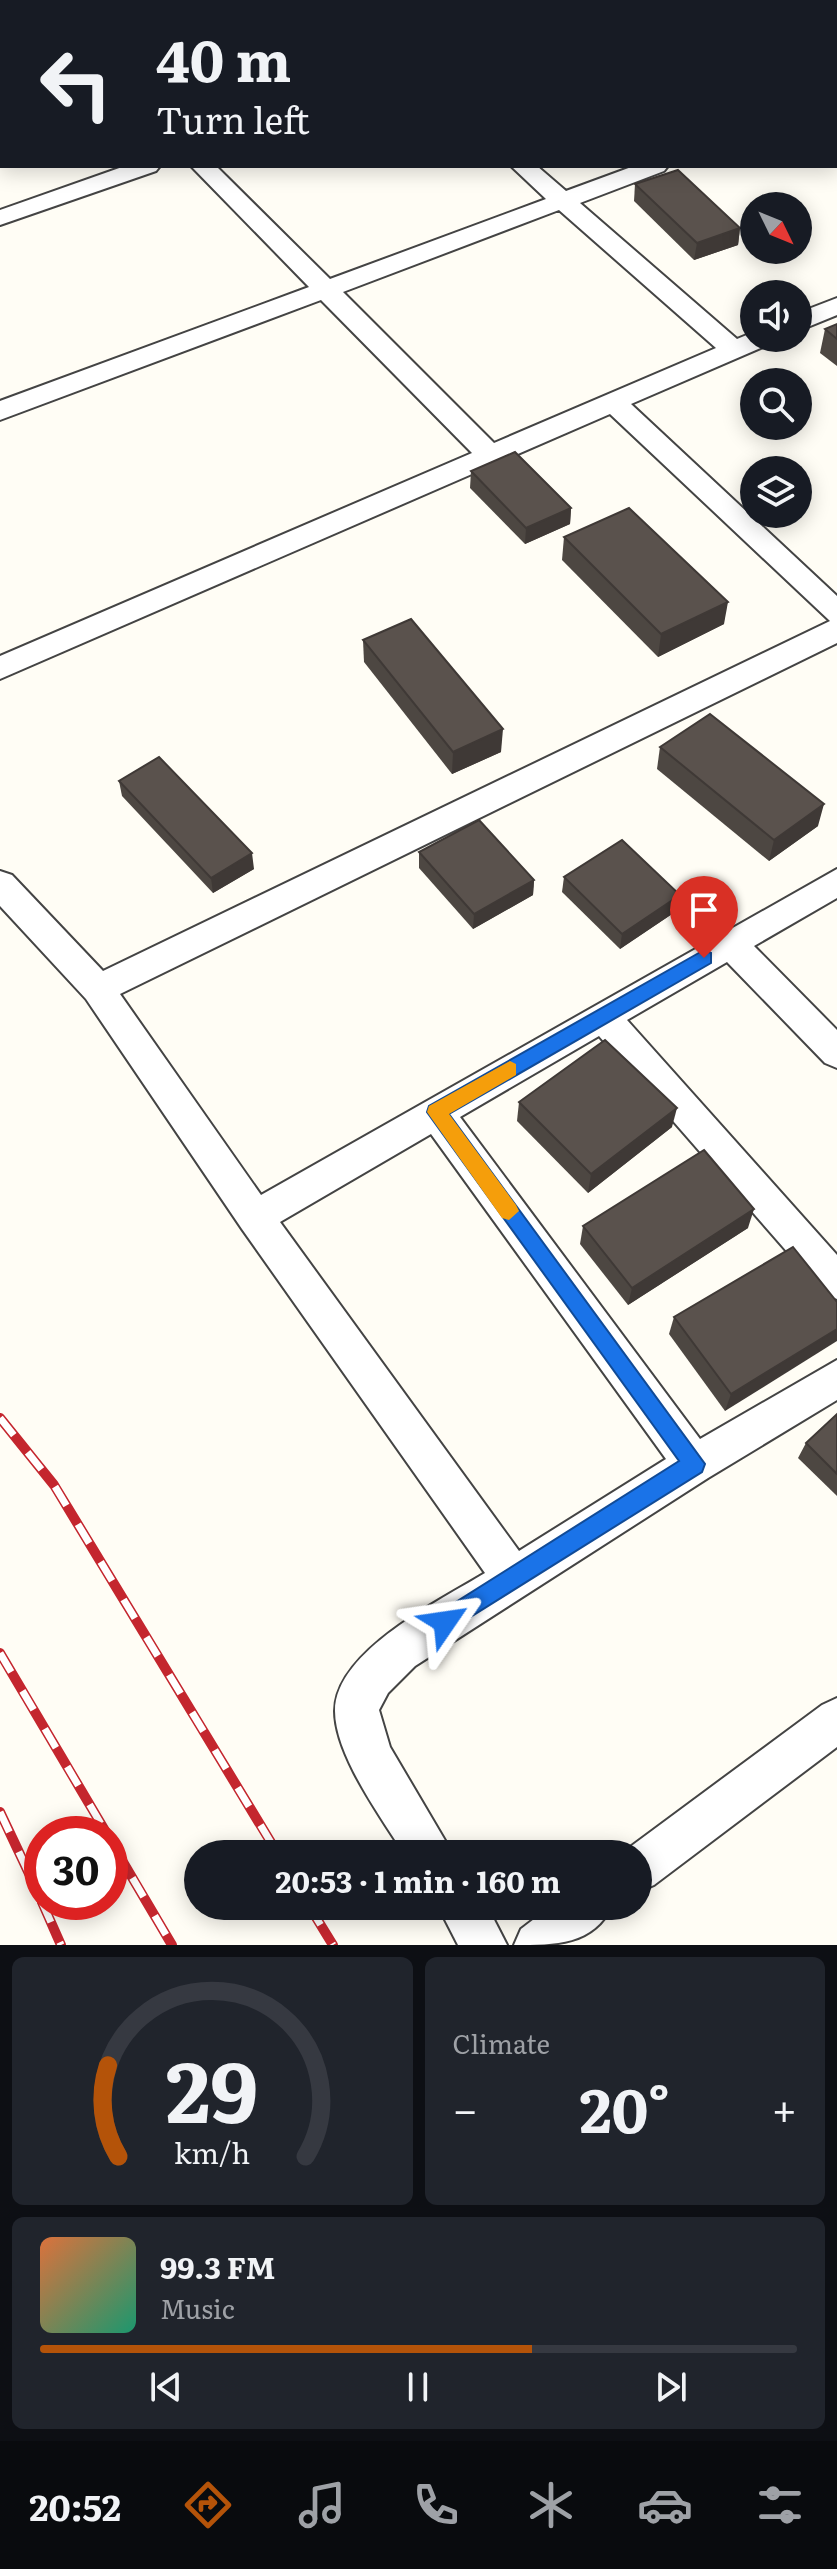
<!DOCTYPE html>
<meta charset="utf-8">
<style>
:root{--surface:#171b24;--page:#20242c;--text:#f1f3f6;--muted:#9ea1a6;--line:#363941;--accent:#b45309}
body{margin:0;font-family:Literata,serif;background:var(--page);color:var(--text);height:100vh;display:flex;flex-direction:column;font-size:30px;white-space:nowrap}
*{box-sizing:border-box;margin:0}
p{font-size:26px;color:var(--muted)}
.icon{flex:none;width:44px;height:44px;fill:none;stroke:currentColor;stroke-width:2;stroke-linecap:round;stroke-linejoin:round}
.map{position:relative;height:1945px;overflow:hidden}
.drawer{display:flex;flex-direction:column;gap:12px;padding:12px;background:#0d0f14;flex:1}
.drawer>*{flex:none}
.guide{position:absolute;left:0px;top:0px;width:838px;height:168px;box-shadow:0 4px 20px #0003;background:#171b24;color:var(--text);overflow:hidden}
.needle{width:52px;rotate:133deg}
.controls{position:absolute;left:740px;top:192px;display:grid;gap:16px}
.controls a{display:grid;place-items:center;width:72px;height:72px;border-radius:50%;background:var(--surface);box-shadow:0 4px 20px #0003;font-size:40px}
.speed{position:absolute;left:24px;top:1816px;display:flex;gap:16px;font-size:40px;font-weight:700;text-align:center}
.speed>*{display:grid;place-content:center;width:104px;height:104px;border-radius:50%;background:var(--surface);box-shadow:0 4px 20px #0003;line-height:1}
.speed .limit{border:12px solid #d22;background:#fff;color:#111}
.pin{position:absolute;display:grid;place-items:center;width:68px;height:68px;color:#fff;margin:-82px -34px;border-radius:50% 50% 50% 0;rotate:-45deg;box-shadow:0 0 8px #0007}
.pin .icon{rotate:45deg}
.me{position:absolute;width:88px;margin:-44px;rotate:58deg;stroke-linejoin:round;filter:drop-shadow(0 0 6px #0008)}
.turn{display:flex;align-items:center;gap:28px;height:168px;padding:0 24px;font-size:36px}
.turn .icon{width:104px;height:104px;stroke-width:2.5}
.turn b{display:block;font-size:56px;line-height:68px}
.big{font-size:60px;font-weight:700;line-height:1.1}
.drawer .widget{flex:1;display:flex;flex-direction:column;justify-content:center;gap:12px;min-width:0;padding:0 28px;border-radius:12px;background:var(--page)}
.drawer .dial{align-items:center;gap:0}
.dial svg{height:208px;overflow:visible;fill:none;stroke:var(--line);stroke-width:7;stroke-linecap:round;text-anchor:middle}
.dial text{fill:var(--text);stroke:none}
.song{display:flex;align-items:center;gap:24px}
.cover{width:96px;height:96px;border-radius:12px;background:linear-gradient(135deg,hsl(20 70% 55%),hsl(160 70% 35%))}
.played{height:8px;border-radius:4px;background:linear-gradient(90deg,var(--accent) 65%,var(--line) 65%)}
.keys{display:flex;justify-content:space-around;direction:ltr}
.heat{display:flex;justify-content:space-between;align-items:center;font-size:44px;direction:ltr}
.drawer .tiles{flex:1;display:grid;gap:12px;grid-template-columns:1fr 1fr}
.widget:last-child{grid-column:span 2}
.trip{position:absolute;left:184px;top:1840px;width:468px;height:80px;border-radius:40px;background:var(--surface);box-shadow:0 4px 20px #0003;font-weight:700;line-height:80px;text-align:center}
.tab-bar{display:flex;height:128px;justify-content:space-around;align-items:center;background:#090b0e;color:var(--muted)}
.tab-bar .icon{width:56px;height:56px}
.tab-bar .on{color:var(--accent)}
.tab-bar b{font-size:36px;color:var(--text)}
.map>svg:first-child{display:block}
</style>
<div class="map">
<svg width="837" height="1945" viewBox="0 0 837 1945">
<rect width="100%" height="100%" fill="#fffdf5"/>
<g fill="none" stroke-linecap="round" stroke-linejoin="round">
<g stroke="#444" stroke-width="4">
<g id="minor">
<path d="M168,0H190L192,2H170Z"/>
<rect x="0" y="73" width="2" height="14"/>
<rect x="836" y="91" width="1" height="14"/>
<path d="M125,166H160L156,171L0,225V210Z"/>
<path d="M191,166H216L330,279L546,199L511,166H537L566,191L634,166H668L664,171L580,203L737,339L754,332V338H774L770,344L631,404L837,596V643L120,994L261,1195L837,869V898L754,946L837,1030V1068L825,1063L727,962L627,1020L837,1255V1299L824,1294L599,1036L460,1117L700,1439L837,1360V1400L708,1478L415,1666L388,1693L379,1710L390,1747L453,1854H404C381,1817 335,1755 335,1711C335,1651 441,1600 485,1573L242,1229L86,999L0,906V871L12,875L103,971L830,621L610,414L0,679V656L472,453L321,300L0,420V401L309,287ZM559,210L716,348L494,443L343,292ZM431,1134L666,1459L519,1551L280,1222Z"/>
<path d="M837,298V315L798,331V313Z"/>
<path d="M837,1698V1747L654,1885L638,1892V1854L622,1853L822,1705Z"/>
<path d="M438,1906H487L507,1945H458Z"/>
<path d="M551,1906H612C593,1945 556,1945 514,1945L521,1929Z"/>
</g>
</g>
<use href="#minor" fill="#fff" fill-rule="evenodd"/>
<g stroke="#c4262e" stroke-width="10">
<g id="rail">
<path d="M0,1418L54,1485L278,1854"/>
<path d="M0,1653L107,1834"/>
<path d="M0,1812L42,1901"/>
<path d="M110,1840L172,1945"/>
<path d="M42,1902L61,1945"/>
<path d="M309,1906L333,1945"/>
</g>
</g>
<use href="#rail" stroke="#fff" stroke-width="7" stroke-dasharray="22" stroke-linecap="butt"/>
</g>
<g fill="#4d4742">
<path d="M0,0L2,2V32L0,30Z"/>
<rect x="298" y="0" width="115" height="2"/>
<path d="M635,184L740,228L738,245L694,260L634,201Z"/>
<path d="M837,324V366L820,353L825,329Z"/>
<path d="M471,471L571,508L570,524L525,544L470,488Z"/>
<path d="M564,537L724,624L658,657L562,560Z"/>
<path d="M363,640L501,752L452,774L364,662Z"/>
<path d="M660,747L818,826L769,861L657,769Z"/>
<path d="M119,781L254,869L213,893L122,796Z"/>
<path d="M419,852L534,880L533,895L473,929L419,868Z"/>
<path d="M564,877L678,910L620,949L562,892Z"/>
<path d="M519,1102L672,1127L588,1193L517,1121Z"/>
<path d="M583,1226L748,1228L628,1305L580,1244Z"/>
<path d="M837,1302L725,1411L669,1334L674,1317Z"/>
<path d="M837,1414V1496L798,1458L806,1443Z"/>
</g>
<g fill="#3f3936">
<path d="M392,0H413V2H386Z"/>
<path d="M823,0H837L832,2H823Z"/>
<path d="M740,228L738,245L694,260L697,243Z"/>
<path d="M571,508L570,524L525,544L526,528Z"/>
<path d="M728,602L724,624L658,657L661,634Z"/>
<path d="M503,729L501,752L452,774L453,752Z"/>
<path d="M824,804L818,826L769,861L774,840Z"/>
<path d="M252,853L254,869L213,893L211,878Z"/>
<path d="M534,880L533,895L473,929L474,914Z"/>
<path d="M680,895L678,910L620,949L622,934Z"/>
<path d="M677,1108L672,1127L588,1193L591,1174Z"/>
<path d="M754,1209L748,1228L628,1305L632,1288Z"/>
<path d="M837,1329V1341L725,1411L731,1394Z"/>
</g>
<g fill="#5a524d" stroke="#3f3936" stroke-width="2">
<path d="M0,0H26L28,2H2V19L0,17Z"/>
<path d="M307,0H362L364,2H309Z"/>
<path d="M373,0H392L386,2H376Z"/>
<path d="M641,0H685L688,2H636Z"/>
<path d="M678,170L740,228L697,243L635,184Z"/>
<path d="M837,324V339L825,329Z"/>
<path d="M515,452L571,508L526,528L471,471Z"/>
<path d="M629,508L728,602L661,634L564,537Z"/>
<path d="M411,619L503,729L453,752L363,640Z"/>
<path d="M710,714L824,804L774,840L660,747Z"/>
<path d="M159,757L252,853L211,878L119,781Z"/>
<path d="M479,820L534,880L474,914L419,852Z"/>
<path d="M622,840L680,895L622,934L564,877Z"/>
<path d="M605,1040L677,1108L591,1174L519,1102Z"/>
<path d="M704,1150L754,1209L632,1288L583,1226Z"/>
<path d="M793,1247L837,1302V1329L731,1394L674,1317Z"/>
<path d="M837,1414V1474L806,1443Z"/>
</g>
<path fill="#1a73e8" stroke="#114b97" stroke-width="2" d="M704,950L711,953V963L449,1114L705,1464L702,1472L445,1633L437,1630L434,1622L437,1614L679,1461L427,1112L429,1106Z"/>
<path fill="#f59e0b" d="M510,1061L516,1064V1075L449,1114L516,1205L519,1211L509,1220L502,1218L427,1112L429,1106Z"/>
</svg>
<div class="controls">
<a><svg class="needle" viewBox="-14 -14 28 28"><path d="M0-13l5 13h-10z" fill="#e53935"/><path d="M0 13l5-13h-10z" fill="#9ea1a6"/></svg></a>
<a><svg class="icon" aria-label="sound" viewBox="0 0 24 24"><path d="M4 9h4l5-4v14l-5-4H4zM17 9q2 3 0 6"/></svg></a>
<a><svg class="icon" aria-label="search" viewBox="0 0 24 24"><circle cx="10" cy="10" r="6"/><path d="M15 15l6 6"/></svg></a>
<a><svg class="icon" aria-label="layers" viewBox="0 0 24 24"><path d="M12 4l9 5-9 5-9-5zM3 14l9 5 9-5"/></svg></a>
</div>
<div class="speed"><div class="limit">30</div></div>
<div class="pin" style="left:704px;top:958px;background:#d93025"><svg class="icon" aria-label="arrive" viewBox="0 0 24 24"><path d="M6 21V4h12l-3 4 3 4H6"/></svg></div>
<svg class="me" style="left:445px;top:1622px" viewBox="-20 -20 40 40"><path d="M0-17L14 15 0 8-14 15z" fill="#1a73e8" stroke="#fff" stroke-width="4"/></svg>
<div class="trip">20:53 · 1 min · 160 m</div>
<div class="guide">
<div class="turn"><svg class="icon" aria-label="left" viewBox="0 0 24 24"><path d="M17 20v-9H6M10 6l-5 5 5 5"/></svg><div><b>40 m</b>Turn left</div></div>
</div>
</div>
<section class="drawer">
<div class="tiles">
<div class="widget dial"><svg viewBox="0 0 100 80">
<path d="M14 69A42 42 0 1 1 86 69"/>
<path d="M14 69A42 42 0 0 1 10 34" stroke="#b45309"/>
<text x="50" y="56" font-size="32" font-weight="700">29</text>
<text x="50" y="72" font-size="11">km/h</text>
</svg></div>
<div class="widget"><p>Climate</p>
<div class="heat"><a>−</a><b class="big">20°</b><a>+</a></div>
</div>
<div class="widget">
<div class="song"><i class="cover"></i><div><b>99.3 FM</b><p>Music</p></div></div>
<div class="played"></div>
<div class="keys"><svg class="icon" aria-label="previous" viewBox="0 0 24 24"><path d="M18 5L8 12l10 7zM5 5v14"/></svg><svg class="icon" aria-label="pause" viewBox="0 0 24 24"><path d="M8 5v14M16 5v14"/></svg><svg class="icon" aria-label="next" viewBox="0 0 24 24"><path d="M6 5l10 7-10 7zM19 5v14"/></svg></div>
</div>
</div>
</section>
<nav class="tab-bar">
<b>20:52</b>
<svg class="icon on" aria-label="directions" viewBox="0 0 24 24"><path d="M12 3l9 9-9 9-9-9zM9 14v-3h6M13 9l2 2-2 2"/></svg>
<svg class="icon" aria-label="music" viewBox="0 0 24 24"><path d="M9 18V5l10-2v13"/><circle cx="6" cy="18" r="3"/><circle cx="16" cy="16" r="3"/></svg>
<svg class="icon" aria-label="phone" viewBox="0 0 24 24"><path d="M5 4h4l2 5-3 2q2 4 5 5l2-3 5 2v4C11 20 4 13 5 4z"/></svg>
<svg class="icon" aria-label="climate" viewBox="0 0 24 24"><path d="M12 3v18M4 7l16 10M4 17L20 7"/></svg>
<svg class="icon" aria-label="car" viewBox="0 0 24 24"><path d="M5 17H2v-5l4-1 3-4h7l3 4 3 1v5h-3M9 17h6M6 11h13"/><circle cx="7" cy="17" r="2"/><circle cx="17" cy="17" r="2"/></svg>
<svg class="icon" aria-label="filters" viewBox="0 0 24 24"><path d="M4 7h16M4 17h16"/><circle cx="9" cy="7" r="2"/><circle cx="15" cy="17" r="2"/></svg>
</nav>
